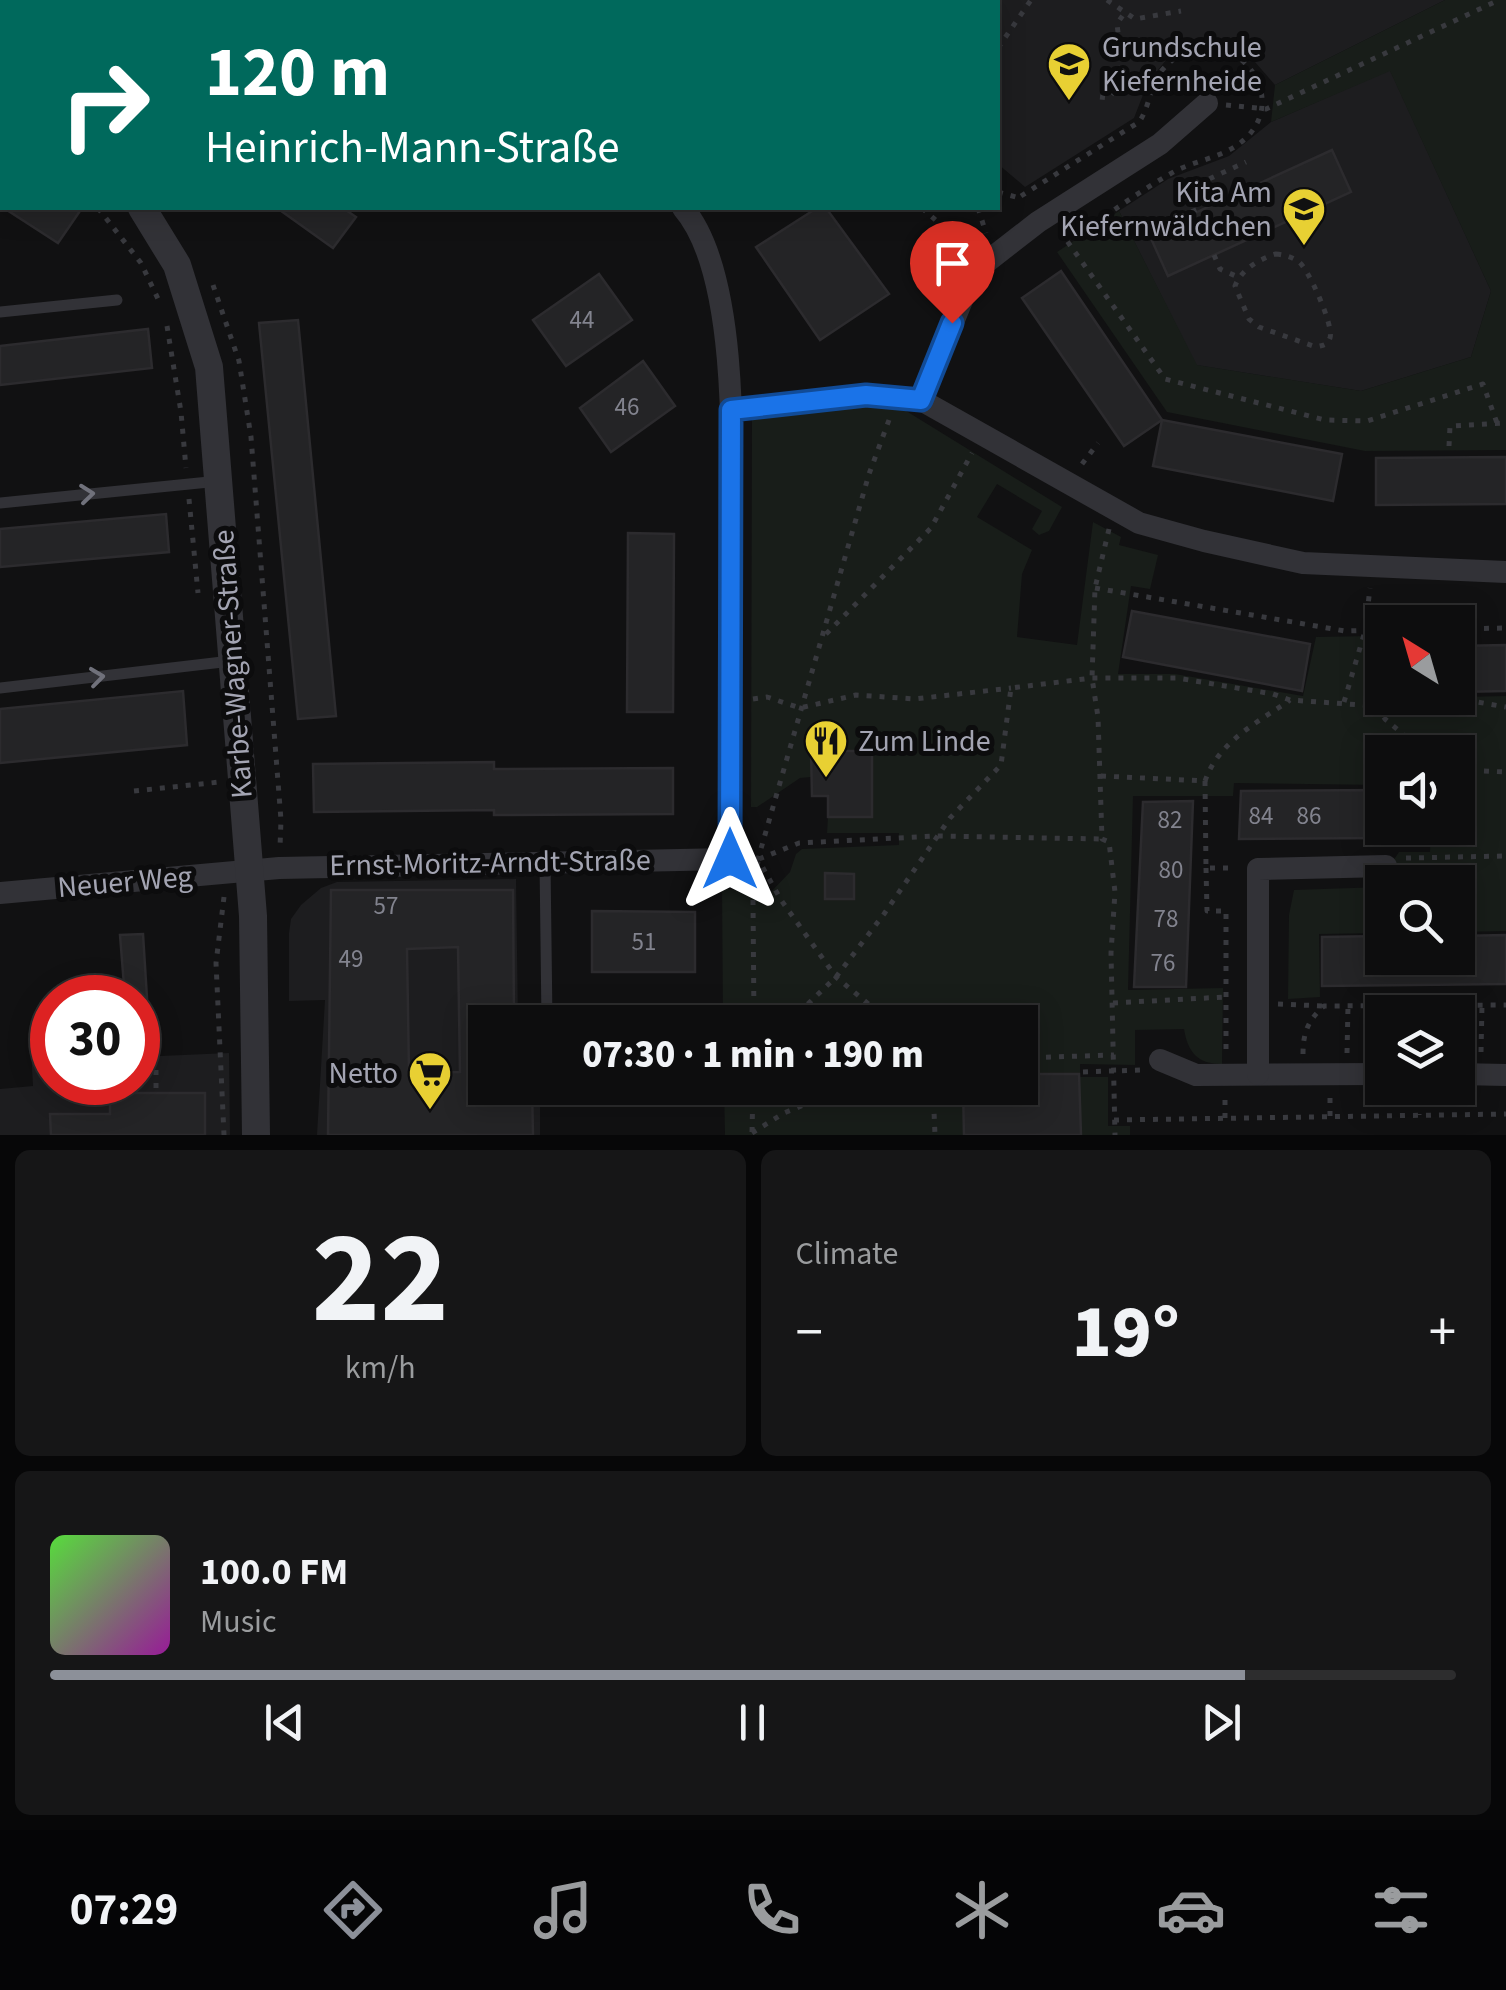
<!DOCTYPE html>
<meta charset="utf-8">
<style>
:root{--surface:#0d0d0e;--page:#161617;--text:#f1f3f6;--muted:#9a9c9e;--line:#2d2d2e;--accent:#8c9099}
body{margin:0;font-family:"Source Sans 3",sans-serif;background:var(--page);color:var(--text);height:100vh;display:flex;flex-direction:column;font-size:38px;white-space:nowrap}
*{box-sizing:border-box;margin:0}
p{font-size:32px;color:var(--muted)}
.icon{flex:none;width:55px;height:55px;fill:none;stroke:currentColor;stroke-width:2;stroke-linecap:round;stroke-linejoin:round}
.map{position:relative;height:1135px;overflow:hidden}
.panel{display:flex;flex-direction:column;gap:15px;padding:15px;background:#070708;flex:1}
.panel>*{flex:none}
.hud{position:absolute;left:0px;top:0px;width:1000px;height:210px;box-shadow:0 5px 25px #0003,0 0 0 2px var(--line);background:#00695c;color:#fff;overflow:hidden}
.needle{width:65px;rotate:323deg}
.tools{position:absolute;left:1365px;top:605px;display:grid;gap:20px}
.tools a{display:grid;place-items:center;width:110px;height:110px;border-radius:0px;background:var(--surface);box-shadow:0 5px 25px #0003,0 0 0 2px var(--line);font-size:50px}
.speed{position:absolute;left:30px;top:975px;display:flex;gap:20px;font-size:50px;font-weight:700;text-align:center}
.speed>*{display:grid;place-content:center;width:130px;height:130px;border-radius:50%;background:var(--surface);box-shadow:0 5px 25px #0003,0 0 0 2px var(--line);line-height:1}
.speed .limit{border:15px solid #d22;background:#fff;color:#111}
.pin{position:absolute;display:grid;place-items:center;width:85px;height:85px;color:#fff;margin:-102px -42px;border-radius:50% 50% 50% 0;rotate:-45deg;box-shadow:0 0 10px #0007}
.pin .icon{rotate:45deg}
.me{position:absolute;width:110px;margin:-55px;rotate:0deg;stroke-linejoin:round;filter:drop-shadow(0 0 8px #0008)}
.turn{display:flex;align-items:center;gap:35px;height:210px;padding:0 40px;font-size:45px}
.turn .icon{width:130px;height:130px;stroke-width:2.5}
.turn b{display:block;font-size:70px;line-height:85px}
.big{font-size:75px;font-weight:800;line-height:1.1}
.panel .card{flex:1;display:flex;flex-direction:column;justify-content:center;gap:15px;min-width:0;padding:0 35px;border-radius:15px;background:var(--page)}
.panel .dial{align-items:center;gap:0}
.dial b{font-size:130px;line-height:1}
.song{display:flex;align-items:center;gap:30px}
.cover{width:120px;height:120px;border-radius:15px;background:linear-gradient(135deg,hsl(110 70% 55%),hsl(300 70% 35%))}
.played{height:10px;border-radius:5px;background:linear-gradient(90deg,var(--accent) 85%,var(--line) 85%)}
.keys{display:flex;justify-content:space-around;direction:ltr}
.heat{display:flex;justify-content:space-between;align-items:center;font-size:55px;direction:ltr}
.panel .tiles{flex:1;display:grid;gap:15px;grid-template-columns:1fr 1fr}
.card:last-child{grid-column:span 2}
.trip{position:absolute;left:468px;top:1005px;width:570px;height:100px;border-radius:0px;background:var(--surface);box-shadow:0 5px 25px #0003,0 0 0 2px var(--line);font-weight:800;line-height:100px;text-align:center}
.menu{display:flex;height:160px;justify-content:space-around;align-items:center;background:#050506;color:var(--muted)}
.menu .icon{width:70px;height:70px}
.menu .selected{color:var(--accent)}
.menu b{font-size:45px;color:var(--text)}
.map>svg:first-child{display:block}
</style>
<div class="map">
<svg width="1506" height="1135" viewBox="0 0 1506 1135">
<rect width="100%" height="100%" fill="#111112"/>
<g fill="#1d1d1f">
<path d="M858,0H1445L1275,85L1248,54L1232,43L1204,38L1176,48L1148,82L1134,118L1025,187L998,164V2H856Z"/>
<path d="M1390,70L1491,291L1471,357L1361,391L1196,365L1119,211L1168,179L1229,156L1271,122Z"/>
<path d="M516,879L518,1022H485V1088H540V1135H317L325,1000L289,1001V933L291,919L301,905L321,888L337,882Z"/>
<path d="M52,1046V1082H138V1057L229,1053L230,1135H0V1089L33,1086L31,1048Z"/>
</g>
<g fill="#181d19">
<path d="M1445,0H1506V450L1365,451L1167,412L1057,252L1119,211L1197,365L1361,391L1471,357L1491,291L1390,71L1271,122L1275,85Z"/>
<path d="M867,403L903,409L1062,507L1049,531L1039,535L1032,529L1042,511L997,484L977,517L1032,550L1022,574L1017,637L1077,645L1093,522L1121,537L1119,545L1158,555L1150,589L1131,586L1118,674H1175L1303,696L1316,637L1372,636L1375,699L1506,696V931L1458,932V882H1385V873L1399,852H1430L1431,828H1458V752H1382V785L1234,783L1233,796H1133L1128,990L1223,988L1222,1064C1198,1064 1188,1053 1184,1029L1135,1030V1065L1080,1064V1074H1020V1022H723L722,888L768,895L790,872L796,854L802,849L899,845V833H827L828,817H872V751H812L811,777L800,778L757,807H751L752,420Z"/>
<path d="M1382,887V933L1319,934L1320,997L1288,999L1289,915L1294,890Z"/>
<path d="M1079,1077H1108V1126H1130V1135H1081Z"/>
<path d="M724,1088H963L964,1135H725Z"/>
</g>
<g fill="#242426" stroke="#2c2b2e" stroke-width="2.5" fill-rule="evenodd">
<path d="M1332,150L1351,192L1168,276L1149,234Z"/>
<path d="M4,208H82L58,243Z"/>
<path d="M277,208H343L356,217L333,248Z"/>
<path d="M817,208H826L889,294L820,340L756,247Z"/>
<path d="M1061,271L1162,420L1124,446L1022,298Z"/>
<path d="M599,274L632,320L566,366L533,320Z"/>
<path d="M298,320L336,716L298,719L259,323Z"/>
<path d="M148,329L152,368L0,385V346Z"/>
<path d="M643,361L675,406L611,452L580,408Z"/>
<path d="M1162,420L1342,454L1333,501L1153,466Z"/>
<path d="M1506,457V504L1376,505V458Z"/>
<path d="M166,514L169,552L0,567V529Z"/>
<path d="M628,533L674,534L673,712H627Z"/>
<path d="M1132,611L1310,644L1302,691L1123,657Z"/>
<path d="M1506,645V691L1458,692V646Z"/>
<path d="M183,691L187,745L0,763V709Z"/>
<path d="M811,751H872V817H828V796H812Z"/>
<path d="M494,762V769L673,768V814L494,815V810L314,812L313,764Z"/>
<path d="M1382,790V838L1239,839L1241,791Z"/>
<path d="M1193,801L1186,987H1134L1143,802Z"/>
<path d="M825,873L854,874V899H825Z"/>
<path d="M331,890H513L514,1022H485V1088H532L533,1135H328ZM458,947L460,1072L409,1073L407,949Z"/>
<path d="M592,911L695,912V972H592Z"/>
<path d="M143,934L147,998H125L120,935Z"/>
<path d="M1506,935V984L1322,986V937L1382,936V958H1458V936Z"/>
<path d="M1020,1074H1079L1081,1135H964L963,1088H1020Z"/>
<path d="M110,1093H205V1135H51L50,1114H110Z"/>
</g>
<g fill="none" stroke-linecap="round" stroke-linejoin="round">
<g stroke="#38393e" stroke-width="5" stroke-dasharray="5 8" stroke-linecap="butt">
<path d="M1107,0L1135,19L1181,11"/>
<path d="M998,48L1031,0"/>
<path d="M1100,97L1109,98C1128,75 1120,52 1117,24L1125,12"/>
<path d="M1226,105L1266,109L1499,0"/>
<path d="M0,119L2,121"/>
<path d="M998,192L1023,199"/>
<path d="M1021,196L1139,122C1151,105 1149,84 1164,68C1219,9 1296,89 1246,138C1224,159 1195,159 1170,174C1135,194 1102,219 1068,241"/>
<path d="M98,208L141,263L159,301"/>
<path d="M922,208L968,249"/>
<path d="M978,208L986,233"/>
<path d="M1195,213L1185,190L1246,162"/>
<path d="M1060,231L1165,379L1325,420L1367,421L1483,384L1497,423"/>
<path d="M1276,254C1285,255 1292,257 1299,262C1309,270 1334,326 1330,338C1327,346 1323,345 1316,347L1259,327L1249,319L1235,286C1241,270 1259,259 1276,254Z"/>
<path d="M1214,255L1220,269L1238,277"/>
<path d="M213,285L239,361L251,437L281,820L280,847"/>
<path d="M167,326L181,412L186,468"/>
<path d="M889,420L869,474L758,859L781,900L836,977L890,1022"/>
<path d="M1449,446L1450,426L1506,423"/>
<path d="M1082,464L1098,443"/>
<path d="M189,499L198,593"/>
<path d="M1109,529L1095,588L1092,678L1098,717L1102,839L1109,842L1115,892L1111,953L1115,1135"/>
<path d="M1095,588L1345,631L1382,630"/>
<path d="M1458,629L1506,628"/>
<path d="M826,634L931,528L972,453"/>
<path d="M753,699L767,697L800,708L856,695L915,699L1011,688"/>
<path d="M1344,702L1365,631L1370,588"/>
<path d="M1377,706L1385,719L1424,752"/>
<path d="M1458,770L1506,772"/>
<path d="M1101,776L1205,781C1219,741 1257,723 1290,700"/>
<path d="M1205,781L1206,868H1235"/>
<path d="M134,791L220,782"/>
<path d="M1406,858L1506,856"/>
<path d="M759,859L799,843L936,836L1102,839"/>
<path d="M1206,868L1207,911H1226V1055"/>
<path d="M224,897L216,963L224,1135"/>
<path d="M1113,1003L1225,997"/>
<path d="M1278,1004L1324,1006"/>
<path d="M754,1022L753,899L758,861"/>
<path d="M789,1022L836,977L884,914L950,818L1001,765L1011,688L1092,678H1177L1273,694L1290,700L1377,706L1409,699L1454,698L1506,707"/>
<path d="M1481,1052L1482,1005"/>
<path d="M1347,1053L1348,1006"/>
<path d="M1303,1054C1303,1033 1308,1020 1324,1006L1506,1005"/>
<path d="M1020,1058L1114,1055"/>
<path d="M156,1070V1093"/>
<path d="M1083,1072L1140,1070"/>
<path d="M933,1088L935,1135"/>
<path d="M1419,1088V1115"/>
<path d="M1330,1116V1094"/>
<path d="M1225,1118V1096"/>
<path d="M1114,1120L1506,1114"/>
<path d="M752,1132L753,1088"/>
<path d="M752,1133L784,1113L846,1088"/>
</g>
<g stroke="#323237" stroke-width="11">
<path d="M105,0L108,2"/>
<path d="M0,312L117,300"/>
<path d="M0,503L219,481"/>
<path d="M0,688L231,661"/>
<path d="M545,861L547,1022"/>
</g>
<g stroke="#323237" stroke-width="22">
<path d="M406,0L410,2"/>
<path d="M559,0L563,2"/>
<path d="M594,2L596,0"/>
<path d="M921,400L965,293L984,264L1038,222L1160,144L1207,103"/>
<path d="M731,410L866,395L921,400L1139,523L1204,541L1303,563L1506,572"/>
<path d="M0,893L279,868L729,859C730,771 730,682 730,593C730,497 746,281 683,208"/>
<path d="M1160,1060L1196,1075L1382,1074"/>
<path d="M1258,1074V869L1386,866"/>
<path d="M1458,1074L1506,1075"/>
</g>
<g stroke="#323237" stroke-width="28">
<path d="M0,76L2,78"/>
<path d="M142,208L177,265L209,367L253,916L256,1135"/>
</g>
</g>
<defs><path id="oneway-chevron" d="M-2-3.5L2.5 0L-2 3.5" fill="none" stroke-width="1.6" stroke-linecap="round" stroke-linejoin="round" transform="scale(2.5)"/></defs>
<g stroke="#70717b">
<use href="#oneway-chevron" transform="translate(87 494) rotate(-6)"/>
<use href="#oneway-chevron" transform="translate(97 677) rotate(-7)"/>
</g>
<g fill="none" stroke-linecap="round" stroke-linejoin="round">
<g stroke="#114b97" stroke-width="25">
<path id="route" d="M730,859L731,410L866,395L921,400L952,323"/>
</g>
<use href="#route" stroke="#1a73e8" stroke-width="18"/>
</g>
<defs>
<g id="school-pin" transform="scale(2.25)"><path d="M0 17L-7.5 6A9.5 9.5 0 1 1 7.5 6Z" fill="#e8d033" stroke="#0c0c0d"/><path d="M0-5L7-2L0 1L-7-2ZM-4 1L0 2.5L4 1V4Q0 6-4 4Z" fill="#111"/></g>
<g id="restaurant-pin" transform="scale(2.25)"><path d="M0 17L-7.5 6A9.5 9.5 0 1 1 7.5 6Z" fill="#e8d033" stroke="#0c0c0d"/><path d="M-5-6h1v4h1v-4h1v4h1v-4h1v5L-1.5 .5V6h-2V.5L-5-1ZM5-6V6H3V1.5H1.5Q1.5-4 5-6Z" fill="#111"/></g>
<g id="supermarket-pin" transform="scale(2.25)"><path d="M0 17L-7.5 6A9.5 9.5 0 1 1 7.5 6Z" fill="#e8d033" stroke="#0c0c0d"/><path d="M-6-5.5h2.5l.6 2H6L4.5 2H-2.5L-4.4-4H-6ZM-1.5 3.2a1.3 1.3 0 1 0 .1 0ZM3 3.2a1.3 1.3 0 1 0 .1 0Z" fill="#111"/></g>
</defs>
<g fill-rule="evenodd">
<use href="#school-pin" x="1069" y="64"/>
<use href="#school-pin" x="1304" y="209"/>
<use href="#restaurant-pin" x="826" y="741"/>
<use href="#supermarket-pin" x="430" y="1073"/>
</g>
<g text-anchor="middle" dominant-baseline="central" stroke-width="10" stroke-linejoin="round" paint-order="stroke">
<g font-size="25" fill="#82838e">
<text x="582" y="320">44</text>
<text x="627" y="407">46</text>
<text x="1261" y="816">84</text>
<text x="1309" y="816">86</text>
<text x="1170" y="820">82</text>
<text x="1171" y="870">80</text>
<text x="386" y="906">57</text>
<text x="1166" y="919">78</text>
<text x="644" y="942">51</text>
<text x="351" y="959">49</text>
<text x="1163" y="963">76</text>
</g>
<g font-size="30" fill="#a3a4b2" stroke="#0c0c0d" text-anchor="start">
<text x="1102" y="47">Grundschule<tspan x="1102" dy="34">Kiefernheide</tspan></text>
<text x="1272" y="192" text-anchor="end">Kita Am<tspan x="1272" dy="34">Kiefernwäldchen</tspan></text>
<text x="858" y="741">Zum Linde</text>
<text x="398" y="1073" text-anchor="end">Netto</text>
</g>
<g font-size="30" fill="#a3a4b2" stroke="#0c0c0d">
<text transform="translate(233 664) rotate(-94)">Karbe-Wagner-Straße</text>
<text transform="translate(490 863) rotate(-1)">Ernst-Moritz-Arndt-Straße</text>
<text transform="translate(125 882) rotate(-5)">Neuer Weg</text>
</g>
</g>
</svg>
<div class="tools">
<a><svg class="needle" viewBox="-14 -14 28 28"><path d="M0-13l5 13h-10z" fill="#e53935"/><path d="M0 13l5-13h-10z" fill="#9a9c9e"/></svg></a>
<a><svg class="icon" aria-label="sound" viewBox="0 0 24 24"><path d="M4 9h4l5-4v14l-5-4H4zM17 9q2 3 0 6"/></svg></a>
<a><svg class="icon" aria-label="search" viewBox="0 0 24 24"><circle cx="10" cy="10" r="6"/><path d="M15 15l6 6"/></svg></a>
<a><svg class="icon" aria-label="layers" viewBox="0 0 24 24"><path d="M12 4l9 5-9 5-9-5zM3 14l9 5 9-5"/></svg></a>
</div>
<div class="speed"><div class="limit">30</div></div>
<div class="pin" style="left:952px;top:323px;background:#d93025"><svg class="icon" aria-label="arrive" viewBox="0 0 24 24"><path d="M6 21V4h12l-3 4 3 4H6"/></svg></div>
<svg class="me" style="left:730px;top:859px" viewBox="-20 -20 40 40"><path d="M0-17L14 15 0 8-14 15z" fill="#1a73e8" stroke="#fff" stroke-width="4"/></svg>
<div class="trip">07:30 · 1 min · 190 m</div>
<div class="hud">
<div class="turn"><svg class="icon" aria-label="right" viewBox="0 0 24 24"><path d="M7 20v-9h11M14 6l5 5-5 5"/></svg><div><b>120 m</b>Heinrich-Mann-Straße</div></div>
</div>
</div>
<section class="panel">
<div class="tiles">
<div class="card dial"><b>22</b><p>km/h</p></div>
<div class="card"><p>Climate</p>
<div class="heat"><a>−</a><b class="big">19°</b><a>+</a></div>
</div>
<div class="card">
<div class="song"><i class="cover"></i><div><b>100.0 FM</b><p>Music</p></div></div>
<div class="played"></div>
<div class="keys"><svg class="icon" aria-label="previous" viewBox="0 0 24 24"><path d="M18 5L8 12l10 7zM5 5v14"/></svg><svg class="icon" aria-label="pause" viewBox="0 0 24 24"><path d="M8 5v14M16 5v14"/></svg><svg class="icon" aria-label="next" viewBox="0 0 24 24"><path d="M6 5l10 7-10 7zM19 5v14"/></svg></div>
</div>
</div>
</section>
<nav class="menu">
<b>07:29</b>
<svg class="icon selected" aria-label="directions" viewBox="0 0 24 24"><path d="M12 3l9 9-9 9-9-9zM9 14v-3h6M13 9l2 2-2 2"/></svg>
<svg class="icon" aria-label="music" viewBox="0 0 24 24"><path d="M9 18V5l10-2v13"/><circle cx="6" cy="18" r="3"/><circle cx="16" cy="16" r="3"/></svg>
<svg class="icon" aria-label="phone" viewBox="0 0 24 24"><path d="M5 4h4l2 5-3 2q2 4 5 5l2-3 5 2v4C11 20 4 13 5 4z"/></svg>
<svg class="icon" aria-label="climate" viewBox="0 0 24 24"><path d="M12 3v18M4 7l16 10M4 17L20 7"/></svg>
<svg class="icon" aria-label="car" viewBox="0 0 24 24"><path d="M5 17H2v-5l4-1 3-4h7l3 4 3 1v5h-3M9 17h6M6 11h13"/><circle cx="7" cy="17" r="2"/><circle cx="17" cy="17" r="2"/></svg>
<svg class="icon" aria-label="filters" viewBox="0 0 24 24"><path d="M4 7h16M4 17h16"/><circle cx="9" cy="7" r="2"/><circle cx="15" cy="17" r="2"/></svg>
</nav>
